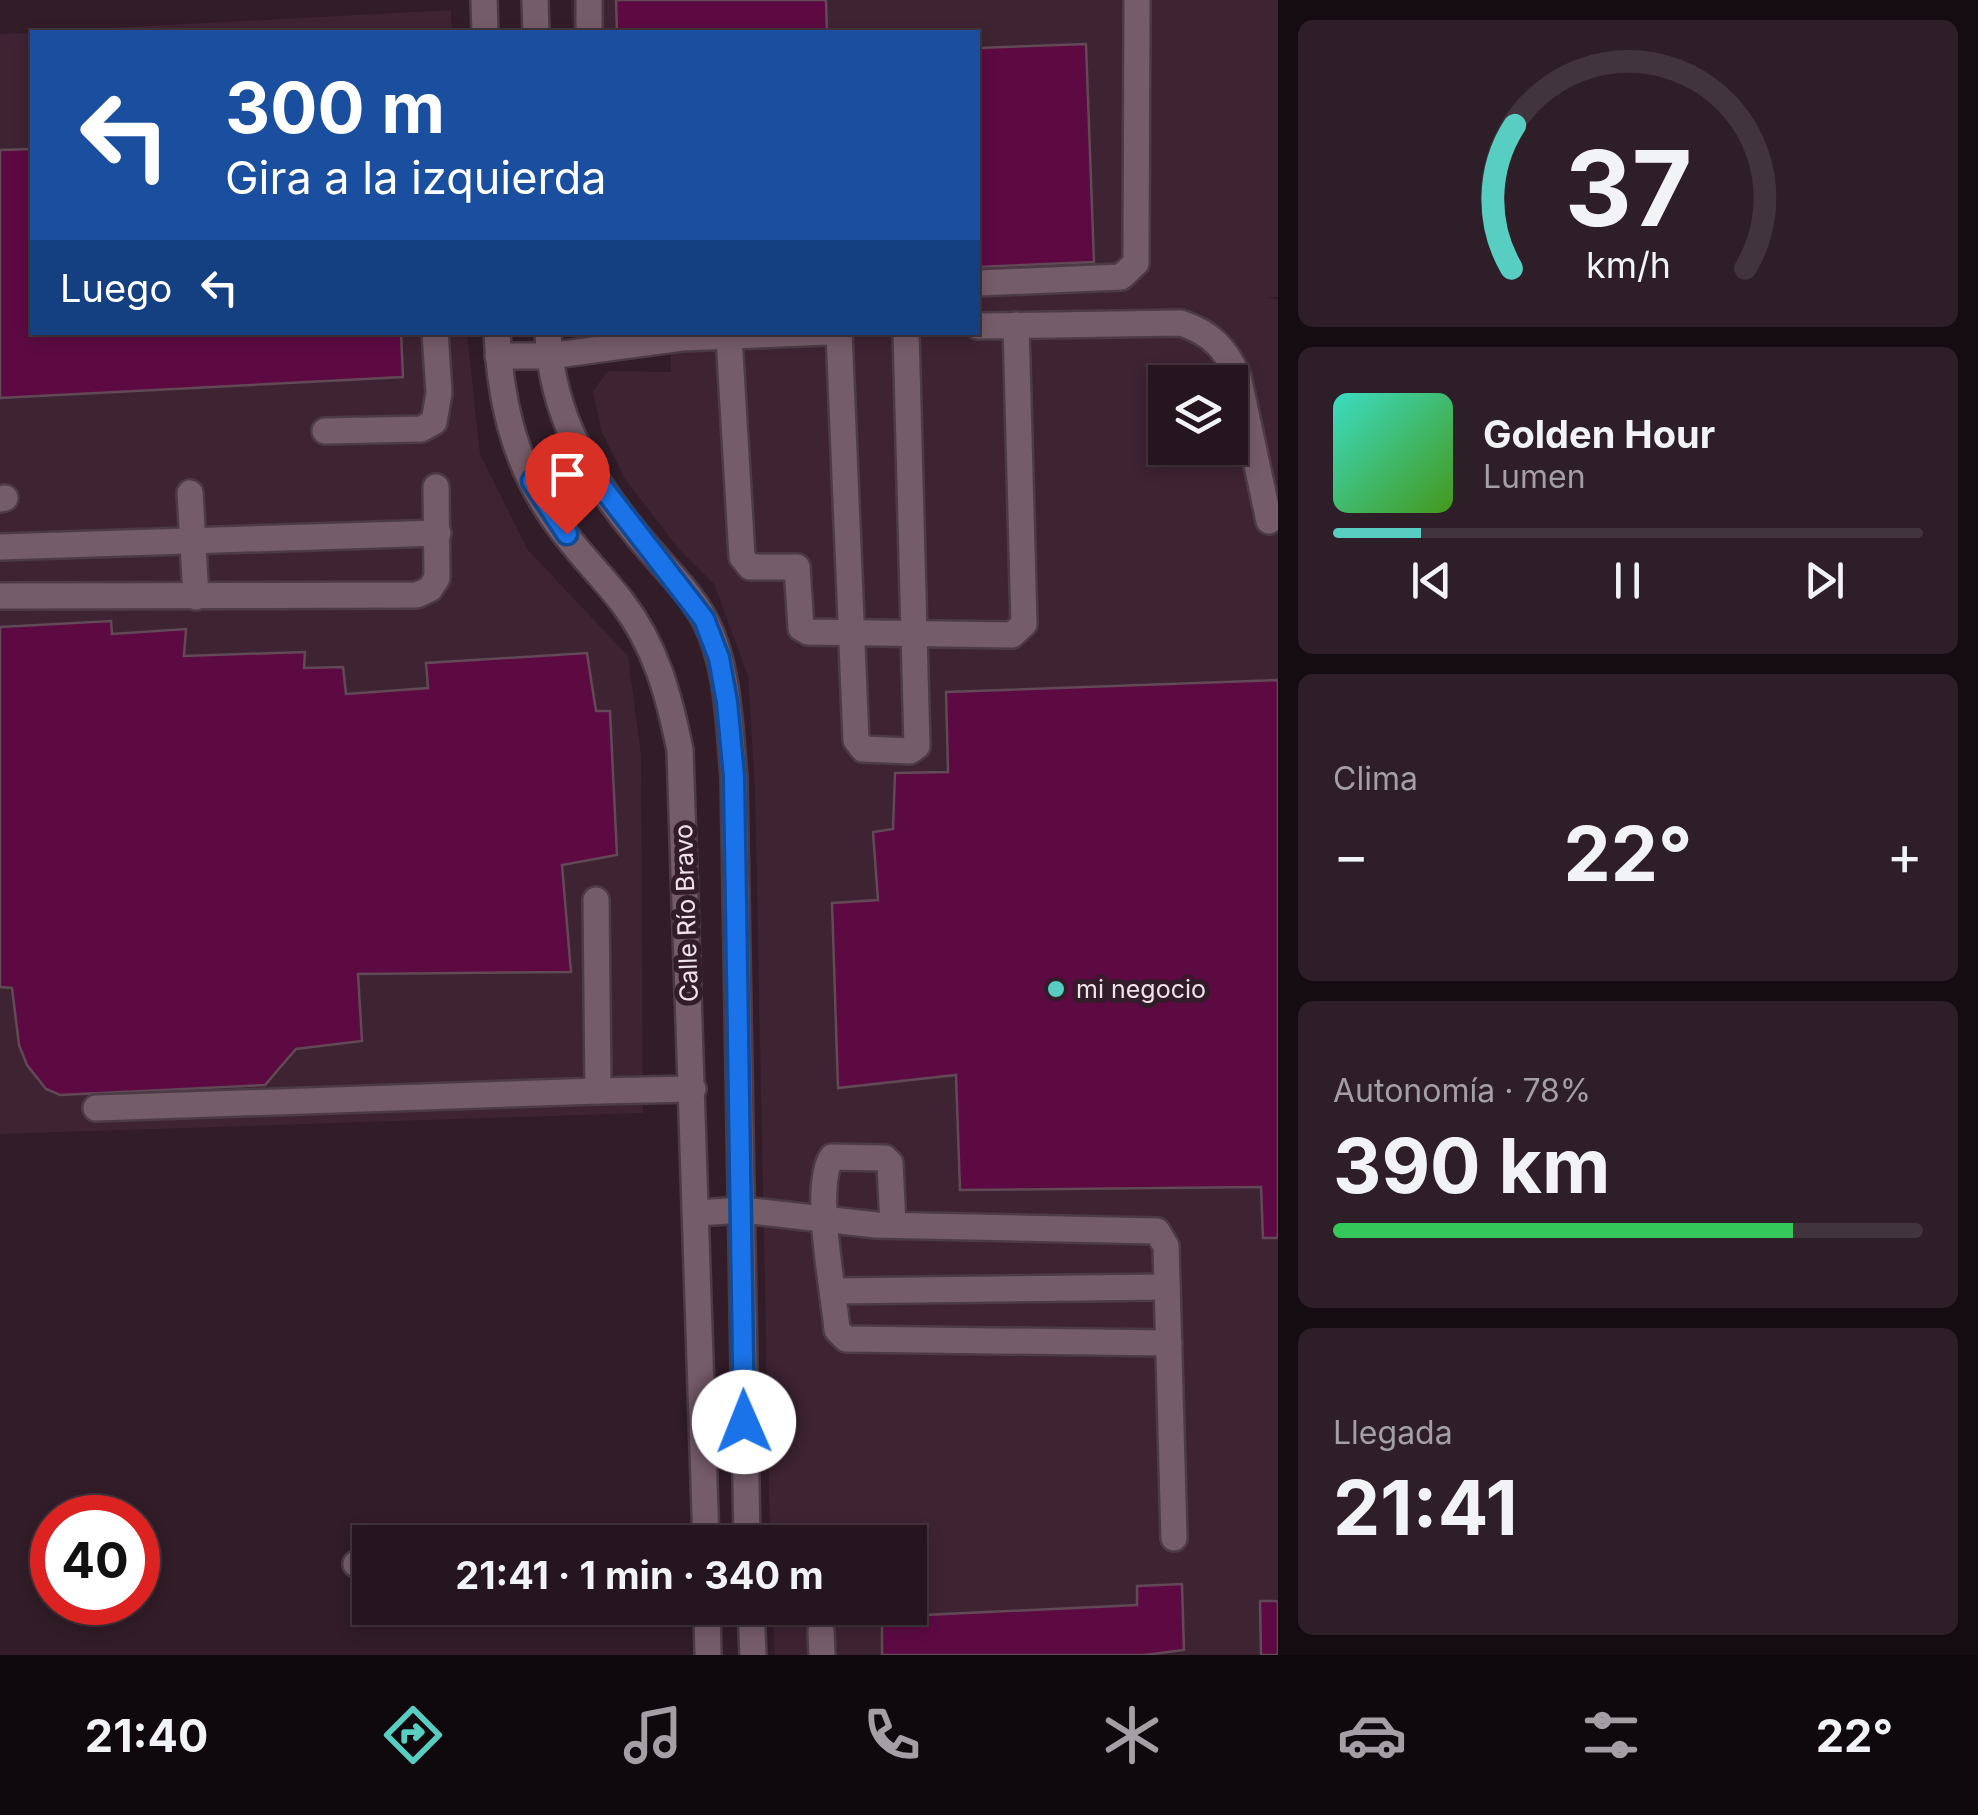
<!DOCTYPE html>
<html lang="es">
<meta charset="utf-8">
<style>
:root{--surface:#25151e;--page:#2d1e27;--text:#f1f3f6;--muted:#a39fa4;--line:#42343c;--accent:#57cec1}
body{margin:0;font-family:Inter,sans-serif;background:var(--page);color:var(--text);height:100vh;display:flex;flex-direction:column;font-size:38px;white-space:nowrap}
*{box-sizing:border-box;margin:0}
p{font-size:32px;color:var(--muted)}
.icon{flex:none;width:55px;height:55px;fill:none;stroke:currentColor;stroke-width:2;stroke-linecap:round;stroke-linejoin:round}
.map{position:relative;flex:1;overflow:hidden}
.side{display:flex;flex-direction:column;gap:20px;padding:20px;background:#140c10;width:700px}
.side>*{flex:none}
.hud{position:absolute;left:30px;top:30px;width:950px;height:305px;border-radius:0px;box-shadow:0 5px 15px #0003,0 0 0 2px var(--line);background:#1a4fa0;color:#fff;overflow:hidden}
.buttons{position:absolute;left:1148px;top:365px;display:grid;gap:20px}
.buttons a{display:grid;place-items:center;width:100px;height:100px;border-radius:0px;background:var(--surface);box-shadow:0 5px 15px #0003,0 0 0 2px var(--line);font-size:50px}
.speed{position:absolute;left:30px;top:1495px;display:flex;gap:20px;font-size:50px;font-weight:700;text-align:center}
.speed>*{display:grid;place-content:center;width:130px;height:130px;border-radius:50%;background:var(--surface);box-shadow:0 5px 15px #0003,0 0 0 2px var(--line);line-height:1}
.speed .limit{border:15px solid #d22;background:#fff;color:#111}
.pin{position:absolute;display:grid;place-items:center;width:85px;height:85px;color:#fff;margin:-102px -42px;border-radius:50% 50% 50% 0;rotate:-45deg;box-shadow:0 0 10px #0007}
.pin .icon{rotate:45deg}
.me{position:absolute;width:110px;margin:-55px;rotate:359deg;stroke-linejoin:round;filter:drop-shadow(0 0 8px #0008)}
.turn{display:flex;align-items:center;gap:35px;height:210px;padding:0 30px;font-size:45px}
.turn .icon{width:130px;height:130px;stroke-width:2.5}
.turn b{display:block;font-size:70px;line-height:85px}
.then{display:flex;align-items:center;height:95px;padding:0 30px;background:#0003;gap:20px;font-size:38px}
.big{font-size:75px;font-weight:700;line-height:1.1}
.side .tile{flex:1;display:flex;flex-direction:column;justify-content:center;gap:15px;min-width:0;padding:0 35px;border-radius:15px;background:var(--page)}
.side .dial{align-items:center;gap:0}
.dial svg{height:260px;overflow:visible;fill:none;stroke:var(--line);stroke-width:7;stroke-linecap:round;text-anchor:middle}
.dial text{fill:var(--text);stroke:none}
.song{display:flex;align-items:center;gap:30px}
.cover{width:120px;height:120px;border-radius:15px;background:linear-gradient(135deg,hsl(170 70% 55%),hsl(100 70% 35%))}
.played{height:10px;border-radius:5px;background:linear-gradient(90deg,var(--accent) 15%,var(--line) 15%)}
.keys{display:flex;justify-content:space-around;direction:ltr}
.heat{display:flex;justify-content:space-between;align-items:center;font-size:55px;direction:ltr}
.charge{height:15px;border-radius:8px;background:linear-gradient(90deg,#34c759 78%,var(--line) 0)}
.trip{position:absolute;left:352px;top:1525px;width:575px;height:100px;border-radius:0px;background:var(--surface);box-shadow:0 5px 15px #0003,0 0 0 2px var(--line);font-weight:700;line-height:100px;text-align:center}
.dock{display:flex;height:160px;justify-content:space-around;align-items:center;background:#0f080c;color:var(--muted)}
.dock .icon{width:70px;height:70px}
.dock .on{color:var(--accent)}
.dock b{font-size:45px;color:var(--text)}
main{display:flex;flex:1;min-height:0}
.map>svg:first-child{display:block}
</style>
<main>
<div class="map">
<svg width="1278" height="1655" viewBox="0 0 1278 1655">
<rect width="100%" height="100%" fill="#311c28"/>
<g fill="#3e2333" fill-rule="evenodd">
<path d="M571,0H1278V297L1266,298L1278,299V1655H775L772,1608H910V1542H770L755,791L748,676L714,584L678,548L625,479L601,430L593,391L608,371L671,372V333L978,332V32H572ZM1165,382H1230V448H1165Z"/>
<path d="M451,10L452,32H36Z"/>
<path d="M32,33V332L467,333L480,454L527,549L628,656L641,755L643,1113L0,1134V34Z"/>
</g>
<g fill="#5d0a43" stroke="#614956" stroke-width="2.5">
<path d="M616,0H826L827,32H617Z"/>
<path d="M1086,44L1094,262L978,267V48Z"/>
<path d="M32,149V332H401L403,377L0,398V150Z"/>
<path d="M111,621L112,634L186,629L184,656L305,652L304,668L343,667L346,694L428,688L426,663L587,653L596,711H610L617,855L562,865L571,972L358,974L362,1041L296,1049L265,1085L60,1095L46,1089L27,1065L19,1045L12,988L0,987V627Z"/>
<path d="M1278,680V1238H1263L1261,1187L960,1190L956,1075L838,1088L832,903L878,900L873,832L893,829L895,773L948,772L946,692Z"/>
<path d="M1182,1584L1184,1650L1145,1655H882V1617L1137,1605V1586Z"/>
<path d="M1260,1601H1278V1655H1261Z"/>
</g>
<g fill="none" stroke-linecap="round" stroke-linejoin="round">
<g stroke="#4c3b45" stroke-width="30">
<g id="minor">
<path d="M484,0L485,32"/>
<path d="M535,0L536,32"/>
<path d="M589,32V0"/>
<path d="M978,283L1121,277L1136,263L1137,0"/>
<path d="M978,326L1181,323C1211,333 1225,348 1238,376L1269,521"/>
<path d="M497,332C500,397 513,459 550,513C570,545 599,572 622,602C656,646 669,696 680,750L706,1542"/>
<path d="M548,332C551,419 593,484 648,548C667,570 691,594 705,620C729,667 729,725 734,776L747,1542"/>
<path d="M839,332L856,740L863,749L910,751L917,746L906,332"/>
<path d="M729,337L742,557L750,567H797L801,628L808,632L1012,635L1024,624L1016,325"/>
<path d="M498,356H549L682,338L828,332"/>
<path d="M325,431L421,429L434,422L439,393L435,332"/>
<path d="M532,481L585,465"/>
<path d="M190,493L196,597"/>
<path d="M0,499L5,498"/>
<path d="M0,547L438,533"/>
<path d="M0,596L417,595L430,589L437,578L436,487"/>
<path d="M596,900L598,1091L693,1089"/>
<path d="M96,1108L598,1091"/>
<path d="M698,1213L743,1210L876,1225L1157,1231L1166,1246L1174,1538"/>
<path d="M893,1225L890,1163L885,1158L832,1157C812,1186 834,1292 837,1330L846,1339L1169,1343"/>
<path d="M834,1291L1167,1287"/>
<path d="M356,1564H370"/>
<path d="M707,1608L708,1655"/>
<path d="M751,1608L753,1655"/>
<path d="M821,1631L822,1655"/>
</g>
</g>
<use href="#minor" stroke="#755c69" stroke-width="25"/>
</g>
<g fill="none" stroke-linecap="round" stroke-linejoin="round">
<g stroke="#114b97" stroke-width="25">
<path id="route" d="M567,534L532,481L585,465L704,619L719,658L727,702L734,776L744,1422"/>
</g>
<use href="#route" stroke="#1a73e8" stroke-width="18"/>
</g>
<circle fill="#57cec1" stroke="#311c28" stroke-width="4" cx="1056" cy="989" r="10"/>
<g text-anchor="middle" dominant-baseline="central" stroke-width="10" stroke-linejoin="round" paint-order="stroke">
<g font-size="25" fill="#f0e1e9" stroke="#311c28">
<text transform="translate(686 913) rotate(-92)">Calle Río Bravo</text>
</g>
<g font-size="25" fill="#f0e1e9" stroke="#311c28" text-anchor="start">
<text x="1076" y="989">mi negocio</text>
</g>
</g>
</svg>
<div class="buttons">
<a><svg class="icon" aria-label="layers" viewBox="0 0 24 24"><path d="M12 4l9 5-9 5-9-5zM3 14l9 5 9-5"/></svg></a>
</div>
<div class="speed"><div class="limit">40</div></div>
<div class="pin" style="left:567px;top:534px;background:#d93025"><svg class="icon" aria-label="arrive" viewBox="0 0 24 24"><path d="M6 21V4h12l-3 4 3 4H6"/></svg></div>
<svg class="me" style="left:744px;top:1422px" viewBox="-20 -20 40 40"><circle r="19" fill="#fff"/><path d="M0-13L10 11 0 6-10 11z" fill="#1a73e8"/></svg>
<div class="trip">21:41 · 1 min · 340 m</div>
<div class="hud">
<div class="turn"><svg class="icon" aria-label="left" viewBox="0 0 24 24"><path d="M17 20v-9H6M10 6l-5 5 5 5"/></svg><div><b>300 m</b>Gira a la izquierda</div></div>
<div class="then">Luego<svg class="icon" aria-label="left" viewBox="0 0 24 24"><path d="M17 20v-9H6M10 6l-5 5 5 5"/></svg></div>
</div>
</div>
<section class="side">
<div class="tile dial"><svg viewBox="0 0 100 80">
<path d="M14 69A42 42 0 1 1 86 69"/>
<path d="M14 69A42 42 0 0 1 15 25" stroke="#57cec1"/>
<text x="50" y="56" font-size="32" font-weight="700">37</text>
<text x="50" y="72" font-size="11">km/h</text>
</svg></div>
<div class="tile">
<div class="song"><i class="cover"></i><div><b>Golden Hour</b><p>Lumen</p></div></div>
<div class="played"></div>
<div class="keys"><svg class="icon" aria-label="previous" viewBox="0 0 24 24"><path d="M18 5L8 12l10 7zM5 5v14"/></svg><svg class="icon" aria-label="pause" viewBox="0 0 24 24"><path d="M8 5v14M16 5v14"/></svg><svg class="icon" aria-label="next" viewBox="0 0 24 24"><path d="M6 5l10 7-10 7zM19 5v14"/></svg></div>
</div>
<div class="tile"><p>Clima</p>
<div class="heat"><a>−</a><b class="big">22°</b><a>+</a></div>
</div>
<div class="tile"><p>Autonomía · 78%</p><b class="big">390 km</b><div class="charge"></div></div>
<div class="tile"><p>Llegada</p><b class="big">21:41</b></div>
</section>
</main>
<nav class="dock">
<b>21:40</b>
<svg class="icon on" aria-label="directions" viewBox="0 0 24 24"><path d="M12 3l9 9-9 9-9-9zM9 14v-3h6M13 9l2 2-2 2"/></svg>
<svg class="icon" aria-label="music" viewBox="0 0 24 24"><path d="M9 18V5l10-2v13"/><circle cx="6" cy="18" r="3"/><circle cx="16" cy="16" r="3"/></svg>
<svg class="icon" aria-label="phone" viewBox="0 0 24 24"><path d="M5 4h4l2 5-3 2q2 4 5 5l2-3 5 2v4C11 20 4 13 5 4z"/></svg>
<svg class="icon" aria-label="climate" viewBox="0 0 24 24"><path d="M12 3v18M4 7l16 10M4 17L20 7"/></svg>
<svg class="icon" aria-label="car" viewBox="0 0 24 24"><path d="M5 17H2v-5l4-1 3-4h7l3 4 3 1v5h-3M9 17h6M6 11h13"/><circle cx="7" cy="17" r="2"/><circle cx="17" cy="17" r="2"/></svg>
<svg class="icon" aria-label="filters" viewBox="0 0 24 24"><path d="M4 7h16M4 17h16"/><circle cx="9" cy="7" r="2"/><circle cx="15" cy="17" r="2"/></svg>
<b>22°</b>
</nav>
